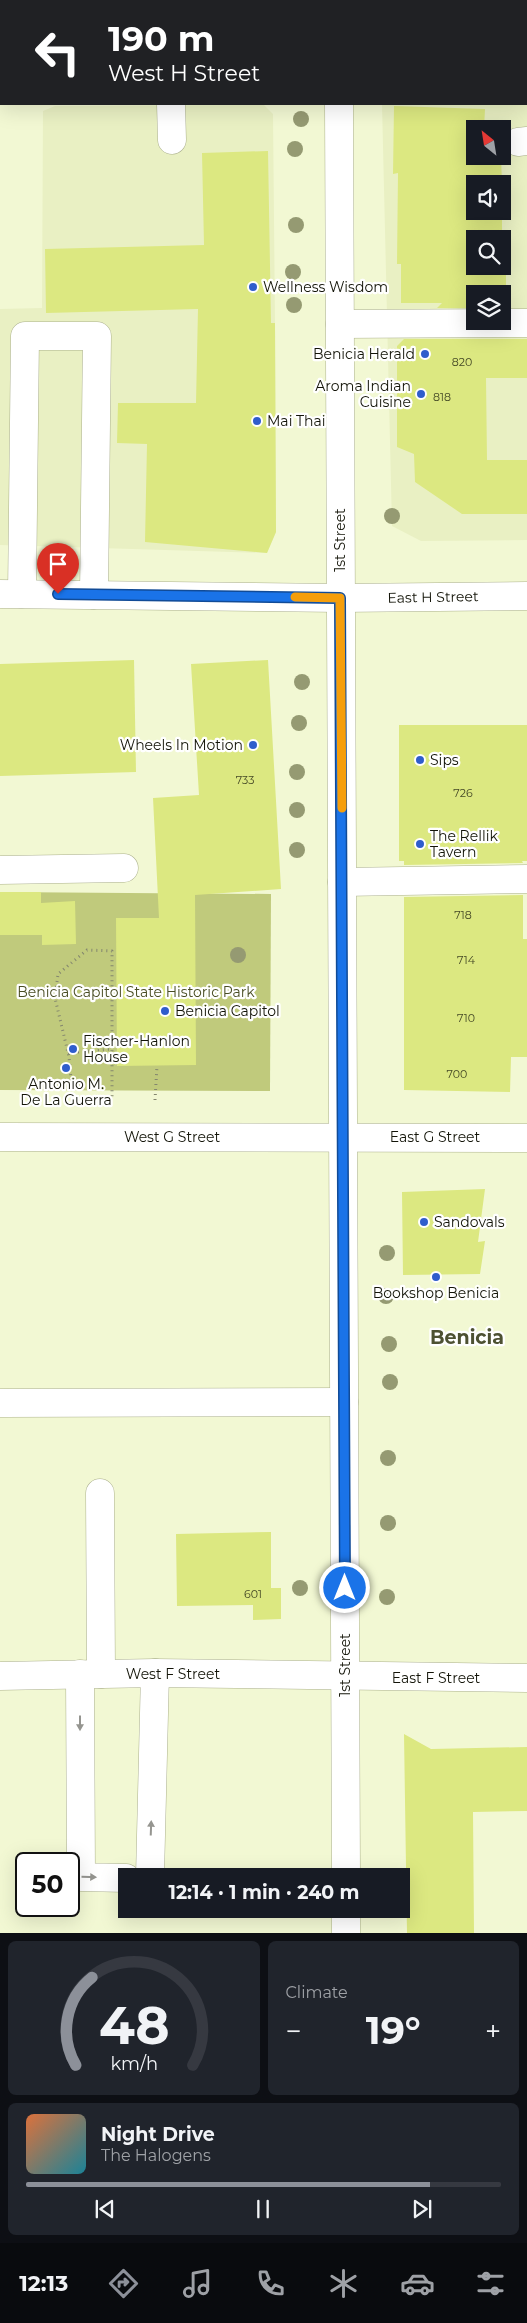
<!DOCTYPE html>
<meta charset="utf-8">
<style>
:root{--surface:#171b24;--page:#20242c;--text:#f1f3f6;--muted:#9ea1a6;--line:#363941;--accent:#8c9099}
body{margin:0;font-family:Montserrat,sans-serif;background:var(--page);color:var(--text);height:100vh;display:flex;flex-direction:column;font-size:19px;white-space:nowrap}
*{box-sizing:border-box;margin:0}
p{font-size:16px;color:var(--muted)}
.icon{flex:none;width:28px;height:28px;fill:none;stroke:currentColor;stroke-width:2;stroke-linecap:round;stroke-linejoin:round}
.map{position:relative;height:1933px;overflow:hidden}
.details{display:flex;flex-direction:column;gap:8px;padding:8px;background:#0d0f14;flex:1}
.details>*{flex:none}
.guide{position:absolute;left:0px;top:0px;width:528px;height:105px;box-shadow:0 5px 20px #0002;background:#202124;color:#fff;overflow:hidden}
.needle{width:32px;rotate:330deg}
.buttons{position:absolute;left:466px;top:120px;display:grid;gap:10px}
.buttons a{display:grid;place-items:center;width:45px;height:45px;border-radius:0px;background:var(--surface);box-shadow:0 5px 20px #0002;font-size:25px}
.speed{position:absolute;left:15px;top:1852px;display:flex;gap:10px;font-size:25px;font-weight:700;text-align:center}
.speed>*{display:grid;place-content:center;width:65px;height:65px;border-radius:50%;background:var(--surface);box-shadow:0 5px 20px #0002;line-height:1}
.speed .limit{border:2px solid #111;border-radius:8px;background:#fff;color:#111}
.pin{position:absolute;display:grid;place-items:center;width:42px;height:42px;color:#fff;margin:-51px -21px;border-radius:50% 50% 50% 0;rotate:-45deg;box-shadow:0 0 5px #0007}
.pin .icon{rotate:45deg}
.me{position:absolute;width:55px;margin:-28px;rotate:0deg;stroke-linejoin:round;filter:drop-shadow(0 0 4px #0008)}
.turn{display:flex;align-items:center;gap:18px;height:105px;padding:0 25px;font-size:22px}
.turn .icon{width:65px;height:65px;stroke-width:2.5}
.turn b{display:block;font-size:35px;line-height:42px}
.big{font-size:38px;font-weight:700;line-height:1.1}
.details .tile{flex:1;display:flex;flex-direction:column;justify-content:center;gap:8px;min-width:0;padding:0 18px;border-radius:8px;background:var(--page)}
.details .dial{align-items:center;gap:0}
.dial svg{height:130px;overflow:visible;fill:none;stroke:var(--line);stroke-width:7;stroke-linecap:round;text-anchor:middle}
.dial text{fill:var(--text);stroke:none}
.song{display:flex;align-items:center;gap:15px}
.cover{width:60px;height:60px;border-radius:8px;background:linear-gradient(135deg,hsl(20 70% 55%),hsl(190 70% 35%))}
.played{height:5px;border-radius:2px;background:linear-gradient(90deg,var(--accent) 85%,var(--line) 85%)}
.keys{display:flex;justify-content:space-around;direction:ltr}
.heat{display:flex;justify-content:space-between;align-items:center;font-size:28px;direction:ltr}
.details .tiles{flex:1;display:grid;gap:8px;grid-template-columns:1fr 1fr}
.tile:last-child{grid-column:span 2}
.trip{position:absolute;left:118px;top:1868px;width:292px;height:50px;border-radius:0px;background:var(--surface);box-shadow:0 5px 20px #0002;font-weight:700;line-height:50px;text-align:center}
.dock{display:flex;height:80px;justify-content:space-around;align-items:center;background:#090b0e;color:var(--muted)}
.dock .icon{width:35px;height:35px}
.dock .active{color:var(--accent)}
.dock b{font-size:22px;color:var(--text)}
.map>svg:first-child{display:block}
</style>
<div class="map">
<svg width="527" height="1933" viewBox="0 0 527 1933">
<rect width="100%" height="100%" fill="#f2f8d3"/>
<g fill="#e9f0c3" fill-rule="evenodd">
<path d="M527,96V540L421,541L392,526L382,104H526ZM475,129H502V156H475ZM475,184H502V211H475ZM475,239H502V266H475ZM475,294H502V321H475Z"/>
<path d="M264,105L273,114L275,323L276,532L267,553L0,545V309L42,308L43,111L55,106Z"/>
</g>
<path fill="#c0ca7c" d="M0,892L271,894L270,1091L0,1090Z"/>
<g fill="#dce881">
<path d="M394,106L485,109L484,129H475V156H501L502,184H475V211H502V239H475V266H502V270H506V307L502,308V294H475V308H437L442,303H401V264H397L398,173L393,174Z"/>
<path d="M268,151L271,323H275L276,532L267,553L145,542L147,444L117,443L118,403H196L198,309L46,313L45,249L204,245L202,153Z"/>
<path d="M404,339H527V378H486L487,460H527V514H462L415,482L414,454L397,447V346Z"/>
<path d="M134,660L136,772L0,776V664Z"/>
<path d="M268,660L281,889L195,895L196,1065L117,1066L116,918H159L153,798L199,795L191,664Z"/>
<path d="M399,725H527V861H522L523,863L404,865V861H399Z"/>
<path d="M0,892H41V903L75,901L76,944L42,945V935H0Z"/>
<path d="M523,895V939H527V1057H511L510,1092L404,1090V897Z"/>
<path d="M485,1189L478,1242L485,1241L480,1274L403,1275L402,1192Z"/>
<path d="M271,1532V1588H281V1619L253,1620V1605L177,1606L176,1534Z"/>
<path d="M404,1734L431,1749L527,1747V1811L473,1812L474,1933H407Z"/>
</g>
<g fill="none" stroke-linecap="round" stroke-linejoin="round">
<g stroke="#acb18e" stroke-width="29">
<g id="minor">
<path d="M0,57H1"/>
<path d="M526,57H527"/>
<path d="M171,104L172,140"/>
<path d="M518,142L527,141"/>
<path d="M340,324L527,323"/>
<path d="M0,594L340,598L527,596"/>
<path d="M22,594L25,336H97L94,595"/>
<path d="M0,870L124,868"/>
<path d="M342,882L527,879"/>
<path d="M0,1137L527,1138"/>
<path d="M0,1403L344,1402"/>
<path d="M100,1493L101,1674"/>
<path d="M80,1674L81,1877L126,1878"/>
<path d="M0,1676L155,1673L527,1678"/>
<path d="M150,1876L155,1673"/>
</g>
</g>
<g stroke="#acb18e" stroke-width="29">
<g id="major">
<path d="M339,0V1"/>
<path d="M339,104L346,1876"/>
<path d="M346,1909V1933"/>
</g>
</g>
<g stroke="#83866e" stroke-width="3" stroke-dasharray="1 4" stroke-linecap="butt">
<path d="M68,1053L111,1049"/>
<path d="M73,1100L69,1057L55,998L58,974L87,950L112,951V1099"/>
<path d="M155,1100L157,1066"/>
</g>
<use href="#minor" stroke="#fff" stroke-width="28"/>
<use href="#major" stroke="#fff" stroke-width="28"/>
</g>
<g fill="#959a72">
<circle cx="301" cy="119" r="8"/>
<circle cx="295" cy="149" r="8"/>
<circle cx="296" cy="225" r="8"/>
<circle cx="293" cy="272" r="8"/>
<circle cx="294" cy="305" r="8"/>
<circle cx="392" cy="516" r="8"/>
<circle cx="302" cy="682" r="8"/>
<circle cx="299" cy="723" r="8"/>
<circle cx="297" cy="772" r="8"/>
<circle cx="297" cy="810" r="8"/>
<circle cx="297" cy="850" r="8"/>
<circle cx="238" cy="955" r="8"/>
<circle cx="387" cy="1253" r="8"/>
<circle cx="386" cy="1296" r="8"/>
<circle cx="389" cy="1344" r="8"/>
<circle cx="390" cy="1382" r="8"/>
<circle cx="388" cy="1458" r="8"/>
<circle cx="388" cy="1523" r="8"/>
<circle cx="300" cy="1588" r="8"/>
<circle cx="387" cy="1597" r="8"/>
</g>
<defs><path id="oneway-solid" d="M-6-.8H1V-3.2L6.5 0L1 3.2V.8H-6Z" transform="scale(1.25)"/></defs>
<g fill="#959590">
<use href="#oneway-solid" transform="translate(80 1723) rotate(90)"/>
<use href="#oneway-solid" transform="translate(151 1828) rotate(-88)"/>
<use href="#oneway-solid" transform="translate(89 1877) rotate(2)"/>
</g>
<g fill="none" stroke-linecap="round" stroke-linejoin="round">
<g stroke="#114b97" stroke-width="12">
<path id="route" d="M58,594L340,598L345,1588"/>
</g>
<use href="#route" stroke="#1a73e8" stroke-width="9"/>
<path stroke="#f59e0b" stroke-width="9" d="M295,597L340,598L342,808"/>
</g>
<g fill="#2f5dcc" stroke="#fff" stroke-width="2">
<circle cx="253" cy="287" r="5"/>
<circle cx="425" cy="354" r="5"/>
<circle cx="421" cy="394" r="5"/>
<circle cx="257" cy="421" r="5"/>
<circle cx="253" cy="745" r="5"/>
<circle cx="420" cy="760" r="5"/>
<circle cx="420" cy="844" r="5"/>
<circle cx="165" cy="1011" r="5"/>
<circle cx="73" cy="1049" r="5"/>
<circle cx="66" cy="1068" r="5"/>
<circle cx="424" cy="1222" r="5"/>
<circle cx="436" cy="1277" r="5"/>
</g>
<g text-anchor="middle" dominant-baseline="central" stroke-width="4.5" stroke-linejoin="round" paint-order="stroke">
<g font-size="11" fill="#454926">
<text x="462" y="362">820</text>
<text x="442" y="397">818</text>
<text x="245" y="780">733</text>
<text x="463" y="793">726</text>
<text x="463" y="915">718</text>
<text x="466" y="960">714</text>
<text x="466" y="1018">710</text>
<text x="457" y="1074">700</text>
<text x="253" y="1594">601</text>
</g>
<g font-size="14" fill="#131408" stroke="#fff" text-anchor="start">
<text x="263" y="287">Wellness Wisdom</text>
<text x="415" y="354" text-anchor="end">Benicia Herald</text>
<text x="411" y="386" text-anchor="end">Aroma Indian<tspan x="411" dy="16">Cuisine</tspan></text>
<text x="267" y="421">Mai Thai</text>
<text x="243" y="745" text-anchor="end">Wheels In Motion</text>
<text x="430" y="760">Sips</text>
<text x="430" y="836">The Rellik<tspan x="430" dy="16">Tavern</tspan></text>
<text x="175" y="1011">Benicia Capitol</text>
<text x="83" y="1041">Fischer-Hanlon<tspan x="83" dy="16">House</tspan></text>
<text x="66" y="1084" text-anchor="middle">Antonio M.<tspan x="66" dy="16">De La Guerra</tspan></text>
<text x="434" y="1222">Sandovals</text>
<text x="436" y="1293" text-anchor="middle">Bookshop Benicia</text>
</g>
<g font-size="14" fill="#131408" stroke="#fff">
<text transform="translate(340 540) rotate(-90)">1st Street</text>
<text transform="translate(433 597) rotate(-1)">East H Street</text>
<text x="172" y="1137">West G Street</text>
<text x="435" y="1137">East G Street</text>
<text transform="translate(345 1665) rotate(-90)">1st Street</text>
<text x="173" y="1674">West F Street</text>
<text x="436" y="1678">East F Street</text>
</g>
<g font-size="14" fill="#494d23" stroke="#fff">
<text x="136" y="992">Benicia Capitol State Historic Park</text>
</g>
<g font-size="19" font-weight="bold" fill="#4d5132" stroke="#fff">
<text x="467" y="1337">Benicia</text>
</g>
</g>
</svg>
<div class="buttons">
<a><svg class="needle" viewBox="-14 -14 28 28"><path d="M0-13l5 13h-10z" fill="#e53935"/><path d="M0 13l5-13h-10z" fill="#9ea1a6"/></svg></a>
<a><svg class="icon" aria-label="sound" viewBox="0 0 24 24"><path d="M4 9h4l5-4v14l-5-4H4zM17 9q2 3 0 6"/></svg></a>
<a><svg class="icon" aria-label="search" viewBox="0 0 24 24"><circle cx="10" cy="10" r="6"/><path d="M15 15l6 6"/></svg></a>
<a><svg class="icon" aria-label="layers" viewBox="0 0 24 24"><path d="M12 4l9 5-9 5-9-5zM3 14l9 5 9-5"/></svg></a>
</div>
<div class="speed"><div class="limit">50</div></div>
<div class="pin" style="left:58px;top:594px;background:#d93025"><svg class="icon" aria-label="arrive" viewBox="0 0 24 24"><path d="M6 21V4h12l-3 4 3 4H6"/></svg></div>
<svg class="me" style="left:345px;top:1588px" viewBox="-20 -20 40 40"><circle r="17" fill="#1a73e8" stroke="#fff" stroke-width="3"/><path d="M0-11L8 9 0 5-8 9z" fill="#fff"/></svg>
<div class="trip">12:14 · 1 min · 240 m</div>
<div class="guide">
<div class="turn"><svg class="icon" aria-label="left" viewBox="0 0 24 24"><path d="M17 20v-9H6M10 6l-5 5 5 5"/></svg><div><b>190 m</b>West H Street</div></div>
</div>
</div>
<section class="details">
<div class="tiles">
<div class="tile dial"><svg viewBox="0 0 100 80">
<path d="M14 69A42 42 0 1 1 86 69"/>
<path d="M14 69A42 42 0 0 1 24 15" stroke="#8c9099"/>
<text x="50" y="56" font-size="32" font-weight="700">48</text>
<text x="50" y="72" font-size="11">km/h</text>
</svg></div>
<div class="tile"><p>Climate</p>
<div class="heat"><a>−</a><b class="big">19°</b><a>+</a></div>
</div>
<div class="tile">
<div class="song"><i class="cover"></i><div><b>Night Drive</b><p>The Halogens</p></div></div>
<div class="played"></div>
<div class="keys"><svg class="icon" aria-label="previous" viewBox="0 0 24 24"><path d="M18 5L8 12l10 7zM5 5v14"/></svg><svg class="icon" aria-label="pause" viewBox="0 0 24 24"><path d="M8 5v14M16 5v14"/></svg><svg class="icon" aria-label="next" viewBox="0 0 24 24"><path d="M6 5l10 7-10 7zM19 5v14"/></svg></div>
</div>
</div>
</section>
<nav class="dock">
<b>12:13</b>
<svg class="icon active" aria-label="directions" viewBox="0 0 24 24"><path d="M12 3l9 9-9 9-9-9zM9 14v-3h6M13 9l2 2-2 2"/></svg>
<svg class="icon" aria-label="music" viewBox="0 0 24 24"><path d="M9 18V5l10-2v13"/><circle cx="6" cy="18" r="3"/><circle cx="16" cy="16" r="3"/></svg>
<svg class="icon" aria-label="phone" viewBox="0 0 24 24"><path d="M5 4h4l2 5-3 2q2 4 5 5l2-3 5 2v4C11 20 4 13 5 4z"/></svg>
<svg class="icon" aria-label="climate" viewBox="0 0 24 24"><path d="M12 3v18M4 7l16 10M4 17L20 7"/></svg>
<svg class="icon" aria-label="car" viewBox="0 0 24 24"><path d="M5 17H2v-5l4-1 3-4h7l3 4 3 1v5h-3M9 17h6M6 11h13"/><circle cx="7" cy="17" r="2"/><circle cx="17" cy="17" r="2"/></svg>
<svg class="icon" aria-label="filters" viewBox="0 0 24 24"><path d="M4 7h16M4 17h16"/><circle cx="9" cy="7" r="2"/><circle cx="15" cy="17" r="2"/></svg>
</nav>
